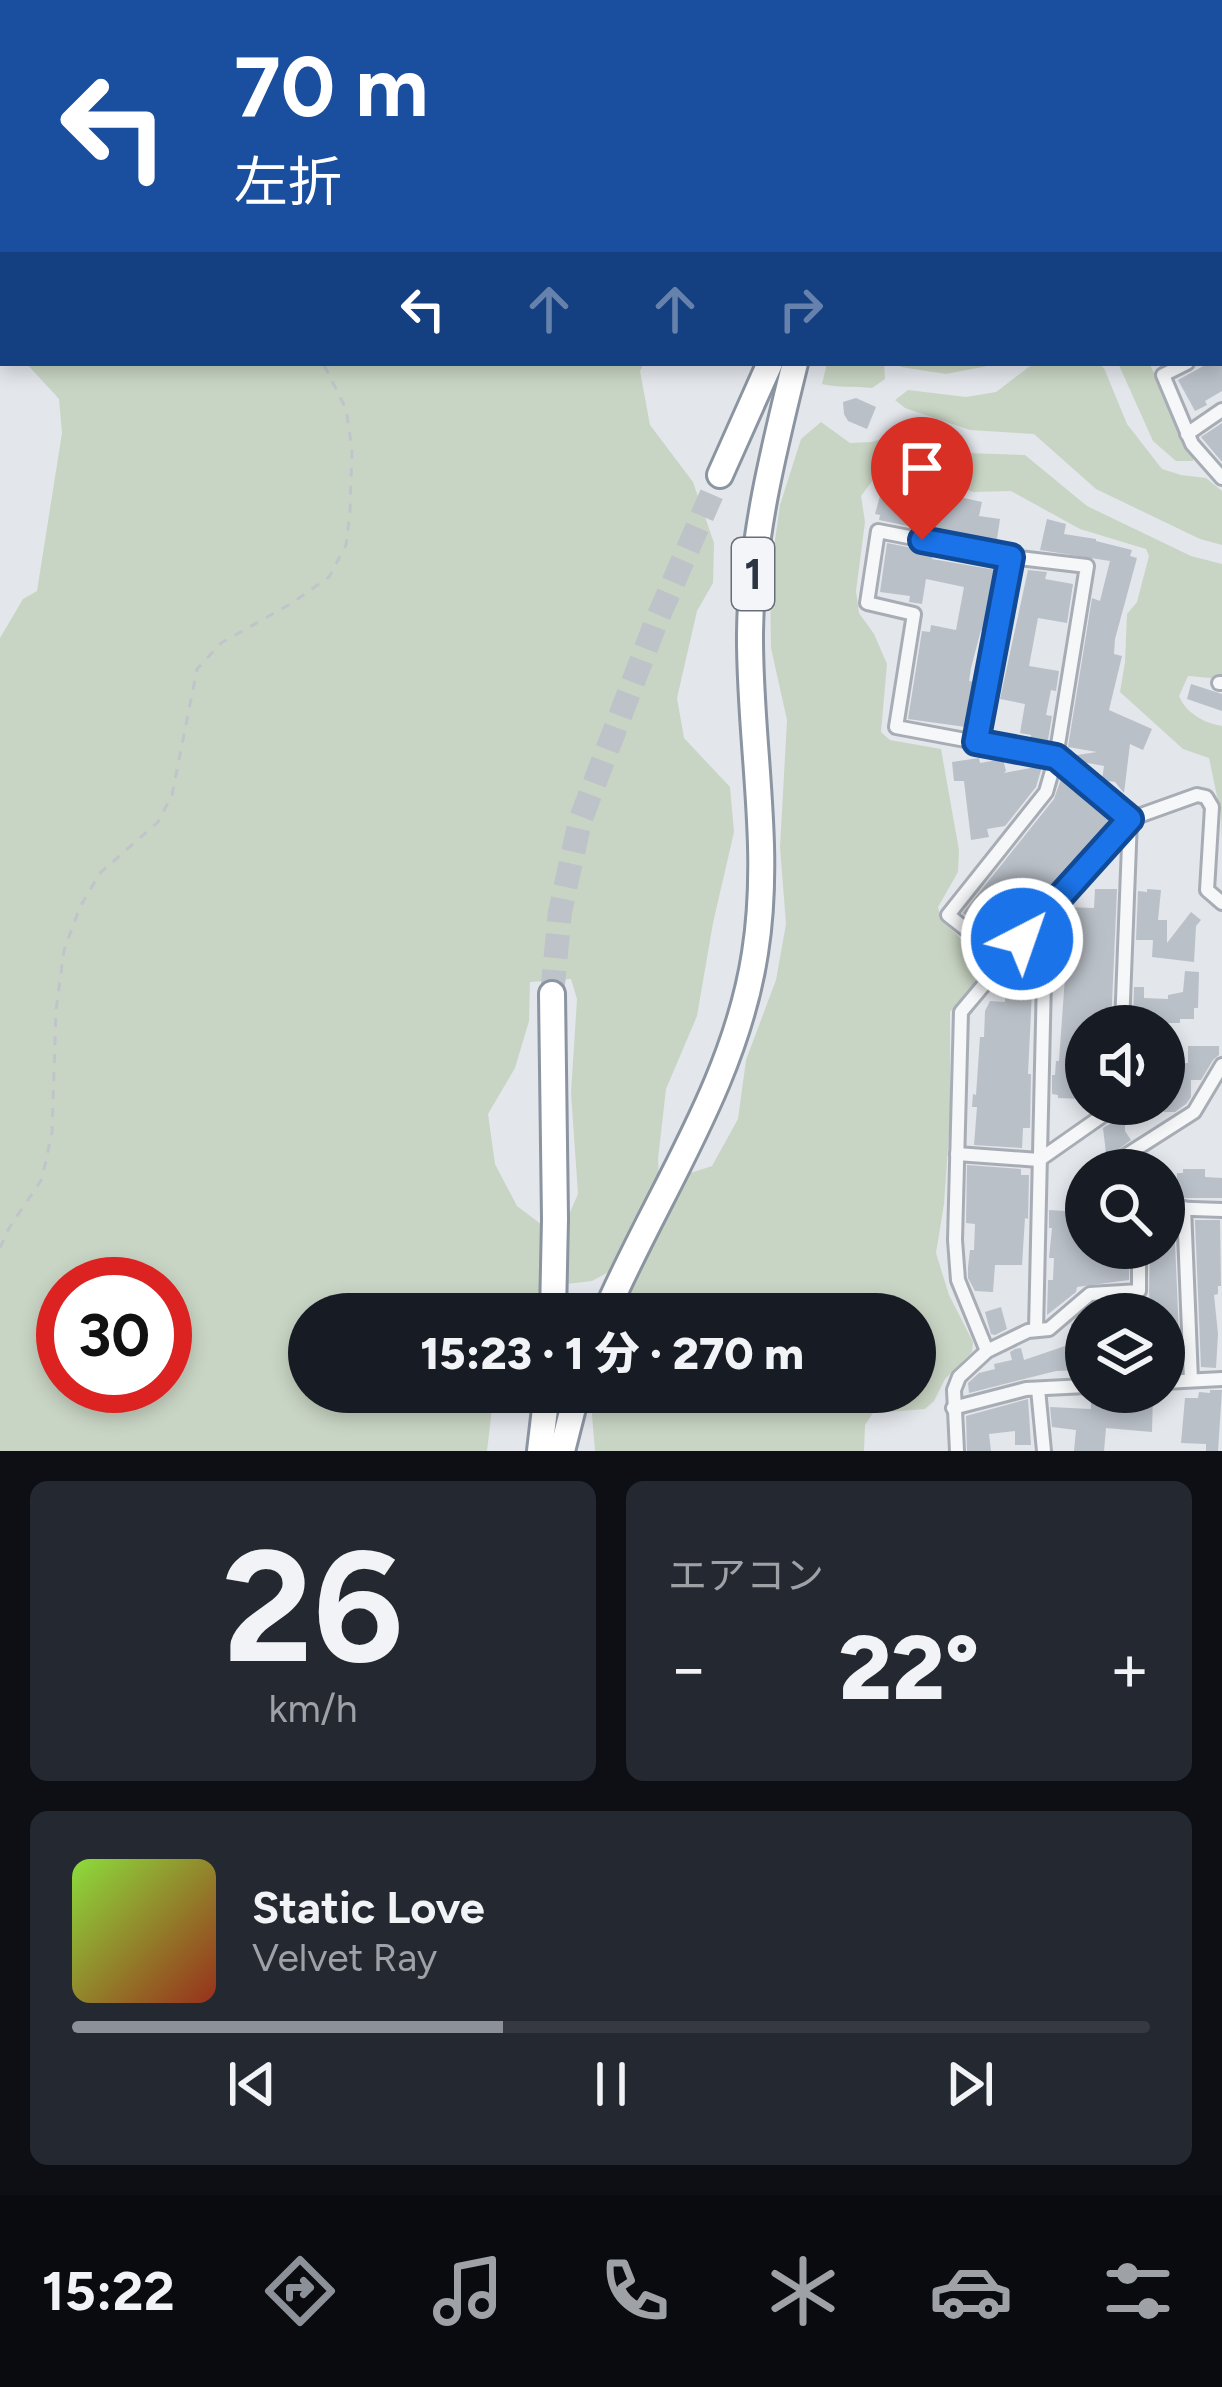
<!DOCTYPE html>
<html lang="ja">
<meta charset="utf-8">
<style>
:root{--surface:#171b24;--page:#242831;--text:#f1f3f6;--muted:#9ea1a6;--line:#363941;--accent:#8c9099}
body{margin:0;font-family:Figtree,"Noto Sans JP",sans-serif;background:var(--page);color:var(--text);height:100vh;display:flex;flex-direction:column;font-size:45px;white-space:nowrap}
*{box-sizing:border-box;margin:0}
p{font-size:39px;color:var(--muted)}
.icon{flex:none;width:66px;height:66px;fill:none;stroke:currentColor;stroke-width:2;stroke-linecap:round;stroke-linejoin:round}
.map{position:relative;height:1451px;overflow:hidden}
.details{display:flex;flex-direction:column;gap:30px;padding:30px;background:#0d0f14;flex:1}
.details>*{flex:none}
.hud{position:absolute;left:0px;top:0px;width:1224px;height:366px;box-shadow:0 6px 18px #0003;background:#1a4fa0;color:#fff;overflow:hidden}
.fabs{position:absolute;left:1065px;top:1005px;display:grid;gap:24px}
.fabs a{display:grid;place-items:center;width:120px;height:120px;border-radius:50%;background:var(--surface);box-shadow:0 6px 18px #0003;font-size:60px}
.speed{position:absolute;left:36px;top:1257px;display:flex;gap:24px;font-size:60px;font-weight:700;text-align:center}
.speed>*{display:grid;place-content:center;width:156px;height:156px;border-radius:50%;background:var(--surface);box-shadow:0 6px 18px #0003;line-height:1}
.speed .limit{border:18px solid #d22;background:#fff;color:#111}
.pin{position:absolute;display:grid;place-items:center;width:102px;height:102px;color:#fff;margin:-123px -51px;border-radius:50% 50% 50% 0;rotate:-45deg;box-shadow:0 0 12px #0007}
.pin .icon{rotate:45deg}
.me{position:absolute;width:132px;margin:-66px;rotate:41deg;stroke-linejoin:round;filter:drop-shadow(0 0 9px #0008)}
.turn{display:flex;align-items:center;gap:42px;height:252px;padding:0 36px;font-size:54px}
.turn .icon{width:156px;height:156px;stroke-width:2.5}
.turn b{display:block;font-size:84px;line-height:102px}
.lanes{display:flex;align-items:center;height:114px;padding:0 36px;background:#0003;justify-content:center;gap:60px;direction:ltr}
.lanes .off{opacity:.35}
.big{font-size:90px;font-weight:800;line-height:1.1}
.details .widget{flex:1;display:flex;flex-direction:column;justify-content:center;gap:18px;min-width:0;padding:0 42px;border-radius:18px;background:var(--page)}
.details .dial{align-items:center;gap:0}
.dial b{font-size:156px;line-height:1}
.song{display:flex;align-items:center;gap:36px}
.cover{width:144px;height:144px;border-radius:18px;background:linear-gradient(135deg,hsl(90 70% 55%),hsl(10 70% 35%))}
.played{height:12px;border-radius:6px;background:linear-gradient(90deg,var(--accent) 40%,var(--line) 40%)}
.keys{display:flex;justify-content:space-around;direction:ltr}
.heat{display:flex;justify-content:space-between;align-items:center;font-size:66px;direction:ltr}
.details .tiles{flex:1;display:grid;gap:30px;grid-template-columns:1fr 1fr}
.widget:last-child{grid-column:span 2}
.trip{position:absolute;left:288px;top:1293px;width:648px;height:120px;border-radius:60px;background:var(--surface);box-shadow:0 6px 18px #0003;font-weight:800;line-height:120px;text-align:center}
.tabs{display:flex;height:192px;justify-content:space-around;align-items:center;background:#090b0e;color:var(--muted)}
.tabs .icon{width:84px;height:84px}
.tabs .current{color:var(--accent)}
.tabs b{font-size:54px;color:var(--text)}
.map>svg:first-child{display:block}
</style>
<div class="map">
<svg width="1222" height="1451" viewBox="0 0 1222 1451">
<rect width="100%" height="100%" fill="#e3e6eb"/>
<g fill="#c9d5c4" fill-rule="evenodd">
<path d="M29,0H270L274,3H26Z"/>
<path d="M289,0H867L866,3H286Z"/>
<path d="M925,0H1142L1141,3H923Z"/>
<path d="M26,363H644L640,371L650,425L693,482L714,543L713,583L697,611L677,698L684,738L730,787L734,832L713,923L697,1016L666,1089L658,1159L659,1183L616,1268L592,1281L567,1284L563,1228L578,1194L571,1093L577,999L571,979L530,982L529,1021L515,1068L488,1114L495,1164L517,1206L546,1228L545,1301L532,1314H309V1392H494L487,1451H0V638L23,599L37,591L62,433L59,399ZM63,1284H165V1386H63Z"/>
<path d="M827,363H884L885,379L872,388C855,386 839,388 822,384Z"/>
<path d="M899,363H1003L946,374L901,367Z"/>
<path d="M1034,363H1097L1104,368L1127,424L1162,469L1181,475L1206,478L1222,491V545L1200,539L1096,489L1034,434L970,430L905,408L895,400L908,390L966,397L996,392Z"/>
<path d="M1118,363H1149L1151,367L1193,454V461H1176L1153,441Z"/>
<path d="M821,422L850,443L871,442L904,433L966,453L1025,455L1087,506L1191,556L1222,564V679L1188,676L1179,696C1186,713 1204,723 1222,726V840L1221,815L1209,758L1183,749L1120,692L1125,662L1127,614L1137,602L1149,556L1146,549L1080,529L1011,491L973,492L910,468L873,480L861,496L865,522L856,591L859,613L874,634L887,664L881,732L890,740L941,749L959,850L958,872L938,907L942,920L984,962L985,970L950,1012V1119L944,1204L936,1253L949,1295L973,1342L972,1352L945,1379L934,1401L925,1409L873,1413L865,1425L864,1451H595L592,1415L595,1392H915V1314H618L678,1177L712,1166L738,1119L746,1060L776,980L786,924L780,847L787,720L771,648L770,575L780,505L801,439Z"/>
</g>
<g fill="#bac0c8">
<path d="M1209,363H1222V391L1205,401L1207,405L1195,411L1178,380Z"/>
<path d="M856,398L876,407L867,429L848,421L844,414L843,402Z"/>
<path d="M1222,423V462L1201,437Z"/>
<path d="M884,482L932,487L937,492L982,502L979,516L1000,519L997,539L937,532L879,520L880,515L875,514Z"/>
<path d="M1047,519L1066,524L1064,534L1096,539V541L1132,550L1130,556L1137,558L1115,639L1114,654L1122,656L1109,710L1152,729L1143,750L1130,744L1124,793L1115,782L1102,780L1104,766L1077,761L1071,756L1097,752L1068,747L1092,598L1100,601L1110,561L1040,550Z"/>
<path d="M887,543L933,552L932,559L996,570L984,631L981,630L971,668L969,681L975,682L966,727L908,719L922,631L930,632L931,625L956,630L964,587L926,579L922,604L909,602L910,596L880,592Z"/>
<path d="M1028,570L1047,572L1045,579L1073,584L1067,623L1038,618L1029,666L1059,671L1056,691L1051,690L1046,715L1052,716L1048,740L1044,743L1030,741L1031,735L1020,733L1025,704L1000,699Z"/>
<path d="M1191,684L1222,694V711L1187,699Z"/>
<path d="M979,758L980,763L1003,759L1006,771L1004,773L1041,766V770L1036,787L1005,826L987,829L989,837L971,840L964,781H954L952,762Z"/>
<path d="M1062,776L1111,817L1089,844L1085,853L1003,945L963,913L1054,799Z"/>
<path d="M1095,889H1117L1111,1026H1084V1099L1058,1098V1095L1052,1094V1075H1055L1056,1061H1059L1066,963L1065,956L1059,952L1060,911L1064,907L1094,908Z"/>
<path d="M1147,889L1161,890L1158,920H1167V943L1191,912L1201,920L1196,926L1194,962L1152,957L1153,940H1136L1138,891L1147,892Z"/>
<path d="M1026,951H1034L1028,1074H1031L1030,1128H1023L1022,1148L974,1145L977,1107H972L973,1094L976,1095L980,1037H984L985,1011L990,1001L1005,1002L1006,980H1018L1020,957Z"/>
<path d="M1185,971L1199,972L1198,1008H1194V1019H1180V1023H1165V1026L1133,1023L1134,987H1144V998L1168,999V995L1183,992Z"/>
<path d="M1188,1046H1219V1055L1213,1060L1201,1080H1191V1097L1186,1104L1175,1112H1164V1064L1188,1063Z"/>
<path d="M1125,1115V1131L1131,1140L1116,1151V1170H1108L1103,1128Z"/>
<path d="M967,1165L1021,1169V1175H1029L1028,1219L1025,1218L1022,1265H995L993,1292L975,1291L968,1278V1267L970,1250H974L975,1224L966,1223Z"/>
<path d="M1183,1169H1205V1177L1222,1178V1198H1176L1177,1173H1183Z"/>
<path d="M1049,1210L1081,1212V1233L1086,1234V1248H1129V1280L1077,1287L1076,1292L1047,1315L1048,1280H1053L1054,1258H1049L1052,1228H1049Z"/>
<path d="M1164,1219H1174L1179,1336L1164,1337V1314H1151L1149,1291L1150,1248H1164Z"/>
<path d="M1195,1220H1220L1221,1286H1218V1294L1214,1295L1218,1334L1216,1368L1201,1367Z"/>
<path d="M1001,1307L1007,1329L995,1335L991,1334L985,1312Z"/>
<path d="M1086,1311V1370L1056,1371L969,1393L968,1383L979,1373L995,1369L994,1364L1012,1360L1010,1352L1015,1349L1021,1348L1024,1360L1071,1344V1324Z"/>
<path d="M1210,1390H1222L1218,1451H1206V1444L1181,1443L1185,1398H1198L1199,1392L1210,1393Z"/>
<path d="M1128,1392H1153L1152,1432L1106,1428L1104,1451H1074L1076,1430L1052,1427L1050,1407L1091,1409V1400H1127Z"/>
<path d="M1028,1399L1031,1445H1015V1431L989,1434L991,1451H967L966,1416Z"/>
</g>
<g fill="none" stroke-linecap="round" stroke-linejoin="round">
<path stroke="#bec2c9" stroke-width="24" stroke-dasharray="24 12" stroke-linecap="butt" d="M552,994L560,912L580,821L656,622L720,475"/>
<g stroke="#a8adb5" stroke-width="18">
<g id="minor">
<path d="M1221,12H1222"/>
<path d="M1221,135L1222,134"/>
<path d="M1221,208H1222"/>
<path d="M1221,294H1222"/>
<path d="M1221,349H1222"/>
<path d="M1187,363L1163,375L1192,444L1222,478"/>
<path d="M1187,434L1222,410"/>
<path d="M1219,683H1222"/>
<path d="M976,742L1011,557"/>
<path d="M1005,960L948,915L1046,792L1056,757L1087,566L1011,557L878,531L867,603L914,614L896,727L1056,757L1130,819L1122,1026"/>
<path d="M957,1154L1039,1160L1119,1104"/>
<path d="M1127,1170L1125,1156L1194,1112L1222,1065"/>
<path d="M1164,1208L1222,1210"/>
<path d="M1184,1208L1191,1380"/>
<path d="M1036,1330L1045,935L1039,919"/>
<path d="M987,1351L958,1280L955,1240L961,1012L1039,919L1130,819L1197,795L1206,797L1212,807L1207,890L1222,903"/>
<path d="M1164,1382L1222,1379"/>
<path d="M1038,1389L1044,1451"/>
<path d="M953,1408L1026,1389L1086,1386"/>
<path d="M957,1451L954,1390L959,1377L987,1351L1028,1331L1049,1329L1090,1294L1139,1291V1248"/>
</g>
</g>
<g stroke="#8b94a1" stroke-width="30">
<g id="motorway">
<path d="M880,3L882,0"/>
<path d="M906,3L908,0"/>
<path d="M720,475L770,363"/>
<path d="M552,994L555,1219L553,1314"/>
<path d="M605,1314C657,1194 735,1084 755,953C772,846 749,740 750,633C751,541 773,452 795,363"/>
<path d="M540,1451L547,1392"/>
<path d="M562,1451L577,1392"/>
</g>
</g>
<g stroke="#c1c4ca" stroke-width="3" stroke-dasharray="9 9" stroke-linecap="butt">
<path d="M91,3L92,0"/>
<path d="M431,3L433,0"/>
<path d="M0,205L3,199"/>
<path d="M0,274L3,282"/>
<path d="M0,349L3,332"/>
<path d="M0,1248L9,1228L42,1179L52,1132L56,1011L64,950L80,907L100,873L158,822L172,795L197,669L221,643L292,603L329,577L346,545L350,511L352,450L346,409L323,363"/>
</g>
<use href="#minor" stroke="#f6f7f9" stroke-width="12"/>
<use href="#motorway" stroke="#fff" stroke-width="24"/>
</g>
<g fill="none" stroke-linecap="round" stroke-linejoin="round">
<g stroke="#114b97" stroke-width="30">
<path id="route" d="M922,540L1011,557L976,742L1056,757L1130,819L1022,939"/>
</g>
<use href="#route" stroke="#1a73e8" stroke-width="21"/>
</g>
<g text-anchor="middle" dominant-baseline="central" stroke-width="10" stroke-linejoin="round" paint-order="stroke">
<rect fill="#f3f5f8" stroke="#676e79" stroke-width="3" x="732" y="538" width="42" height="72" rx="9"/>
<g font-size="42" font-weight="bold" fill="#2b3443">
<text x="753" y="574">1</text>
</g>
</g>
</svg>
<div class="fabs">
<a><svg class="icon" aria-label="sound" viewBox="0 0 24 24"><path d="M4 9h4l5-4v14l-5-4H4zM17 9q2 3 0 6"/></svg></a>
<a><svg class="icon" aria-label="search" viewBox="0 0 24 24"><circle cx="10" cy="10" r="6"/><path d="M15 15l6 6"/></svg></a>
<a><svg class="icon" aria-label="layers" viewBox="0 0 24 24"><path d="M12 4l9 5-9 5-9-5zM3 14l9 5 9-5"/></svg></a>
</div>
<div class="speed"><div class="limit">30</div></div>
<div class="pin" style="left:922px;top:540px;background:#d93025"><svg class="icon" aria-label="arrive" viewBox="0 0 24 24"><path d="M6 21V4h12l-3 4 3 4H6"/></svg></div>
<svg class="me" style="left:1022px;top:939px" viewBox="-20 -20 40 40"><circle r="17" fill="#1a73e8" stroke="#fff" stroke-width="3"/><path d="M0-11L8 9 0 5-8 9z" fill="#fff"/></svg>
<div class="trip">15:23 · 1 分 · 270 m</div>
<div class="hud">
<div class="turn"><svg class="icon" aria-label="left" viewBox="0 0 24 24"><path d="M17 20v-9H6M10 6l-5 5 5 5"/></svg><div><b>70 m</b>左折</div></div>
<div class="lanes"><svg class="icon" aria-label="left" viewBox="0 0 24 24"><path d="M17 20v-9H6M10 6l-5 5 5 5"/></svg><svg class="icon off" aria-label="ahead" viewBox="0 0 24 24"><path d="M12 20V5M6 11l6-6 6 6"/></svg><svg class="icon off" aria-label="ahead" viewBox="0 0 24 24"><path d="M12 20V5M6 11l6-6 6 6"/></svg><svg class="icon off" aria-label="right" viewBox="0 0 24 24"><path d="M7 20v-9h11M14 6l5 5-5 5"/></svg></div>
</div>
</div>
<section class="details">
<div class="tiles">
<div class="widget dial"><b>26</b><p>km/h</p></div>
<div class="widget"><p>エアコン</p>
<div class="heat"><a>−</a><b class="big">22°</b><a>+</a></div>
</div>
<div class="widget">
<div class="song"><i class="cover"></i><div><b>Static Love</b><p>Velvet Ray</p></div></div>
<div class="played"></div>
<div class="keys"><svg class="icon" aria-label="previous" viewBox="0 0 24 24"><path d="M18 5L8 12l10 7zM5 5v14"/></svg><svg class="icon" aria-label="pause" viewBox="0 0 24 24"><path d="M8 5v14M16 5v14"/></svg><svg class="icon" aria-label="next" viewBox="0 0 24 24"><path d="M6 5l10 7-10 7zM19 5v14"/></svg></div>
</div>
</div>
</section>
<nav class="tabs">
<b>15:22</b>
<svg class="icon current" aria-label="directions" viewBox="0 0 24 24"><path d="M12 3l9 9-9 9-9-9zM9 14v-3h6M13 9l2 2-2 2"/></svg>
<svg class="icon" aria-label="music" viewBox="0 0 24 24"><path d="M9 18V5l10-2v13"/><circle cx="6" cy="18" r="3"/><circle cx="16" cy="16" r="3"/></svg>
<svg class="icon" aria-label="phone" viewBox="0 0 24 24"><path d="M5 4h4l2 5-3 2q2 4 5 5l2-3 5 2v4C11 20 4 13 5 4z"/></svg>
<svg class="icon" aria-label="climate" viewBox="0 0 24 24"><path d="M12 3v18M4 7l16 10M4 17L20 7"/></svg>
<svg class="icon" aria-label="car" viewBox="0 0 24 24"><path d="M5 17H2v-5l4-1 3-4h7l3 4 3 1v5h-3M9 17h6M6 11h13"/><circle cx="7" cy="17" r="2"/><circle cx="17" cy="17" r="2"/></svg>
<svg class="icon" aria-label="filters" viewBox="0 0 24 24"><path d="M4 7h16M4 17h16"/><circle cx="9" cy="7" r="2"/><circle cx="15" cy="17" r="2"/></svg>
</nav>
